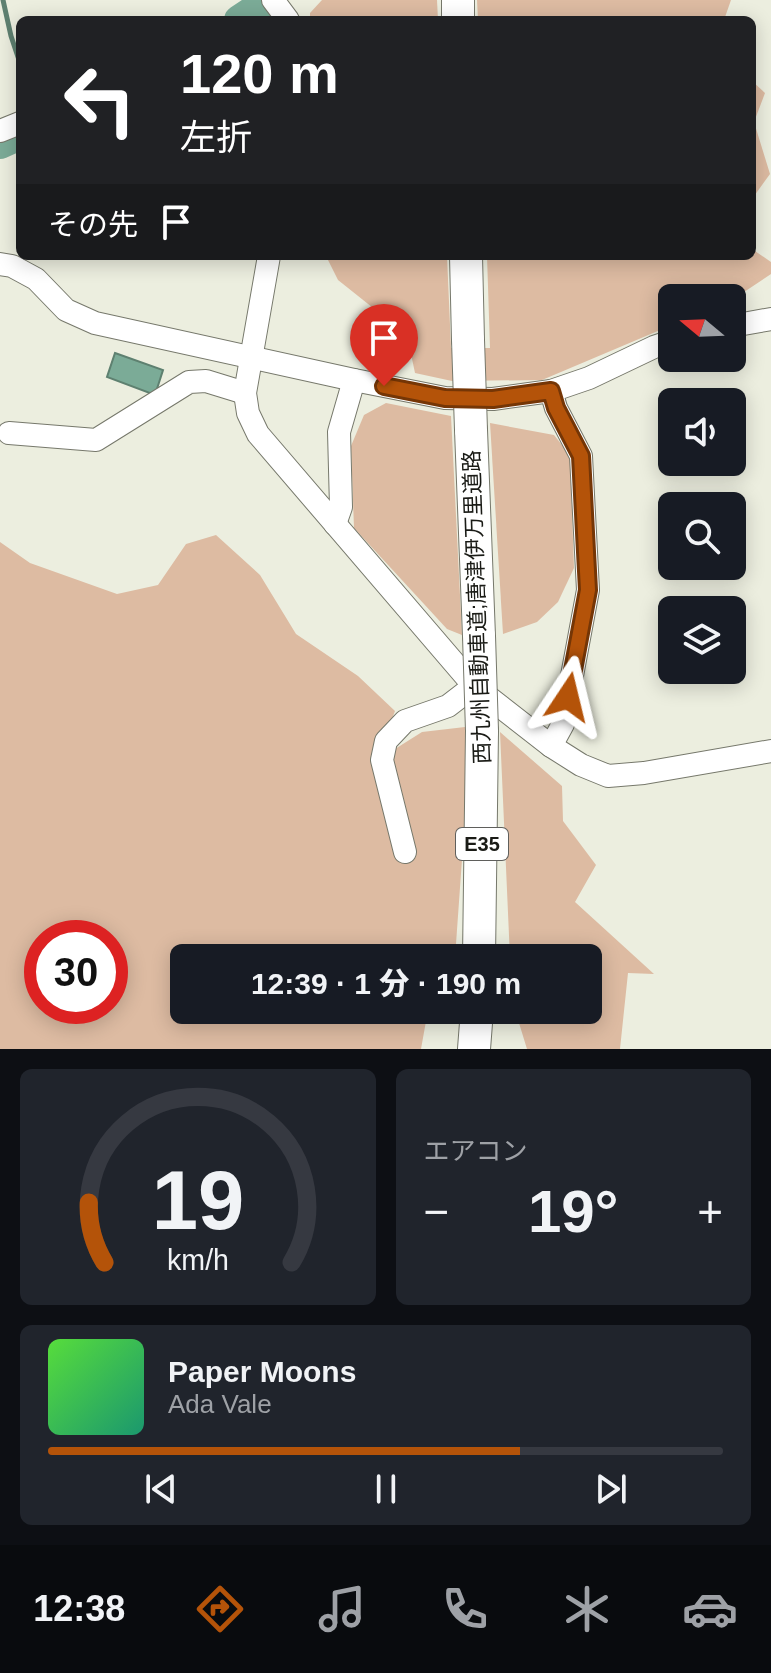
<!DOCTYPE html>
<html lang="ja">
<meta charset="utf-8">
<style>
:root{--surface:#171b24;--page:#20242c;--text:#f1f3f6;--muted:#9ea1a6;--line:#363941;--accent:#b45309}
body{margin:0;font-family:Helvetica,"Noto Sans JP",sans-serif;background:var(--page);color:var(--text);height:100vh;display:flex;flex-direction:column;font-size:30px;white-space:nowrap}
*{box-sizing:border-box;margin:0}
p{font-size:26px;color:var(--muted)}
.icon{flex:none;width:44px;height:44px;fill:none;stroke:currentColor;stroke-width:2;stroke-linecap:round;stroke-linejoin:round}
.map{position:relative;height:1049px;overflow:hidden}
.side{display:flex;flex-direction:column;gap:20px;padding:20px;background:#0d0f14;flex:1}
.side>*{flex:none}
.hud{position:absolute;left:16px;top:16px;width:740px;height:244px;border-radius:12px;box-shadow:0 4px 20px #0003;background:#202124;color:#fff;overflow:hidden}
.needle{width:52px;rotate:289deg}
.buttons{position:absolute;left:658px;top:284px;display:grid;gap:16px}
.buttons a{display:grid;place-items:center;width:88px;height:88px;border-radius:12px;background:var(--surface);box-shadow:0 4px 20px #0003;font-size:40px}
.speed{position:absolute;left:24px;top:920px;display:flex;gap:16px;font-size:40px;font-weight:700;text-align:center}
.speed>*{display:grid;place-content:center;width:104px;height:104px;border-radius:50%;background:var(--surface);box-shadow:0 4px 20px #0003;line-height:1}
.speed .limit{border:12px solid #d22;background:#fff;color:#111}
.pin{position:absolute;display:grid;place-items:center;width:68px;height:68px;color:#fff;margin:-82px -34px;border-radius:50% 50% 50% 0;rotate:-45deg;box-shadow:0 0 8px #0007}
.pin .icon{rotate:45deg}
.me{position:absolute;width:88px;margin:-44px;rotate:10deg;stroke-linejoin:round;filter:drop-shadow(0 0 6px #0008)}
.turn{display:flex;align-items:center;gap:28px;height:168px;padding:0 32px;font-size:36px}
.turn .icon{width:104px;height:104px;stroke-width:2.5}
.turn b{display:block;font-size:56px;line-height:68px}
.then{display:flex;align-items:center;height:76px;padding:0 32px;background:#0003;gap:16px;font-size:30px}
.big{font-size:60px;font-weight:800;line-height:1.1}
.side .widget{flex:1;display:flex;flex-direction:column;justify-content:center;gap:12px;min-width:0;padding:0 28px;border-radius:12px;background:var(--page)}
.side .dial{align-items:center;gap:0}
.dial svg{height:208px;overflow:visible;fill:none;stroke:var(--line);stroke-width:7;stroke-linecap:round;text-anchor:middle}
.dial text{fill:var(--text);stroke:none}
.song{display:flex;align-items:center;gap:24px}
.cover{width:96px;height:96px;border-radius:12px;background:linear-gradient(135deg,hsl(110 70% 55%),hsl(160 70% 35%))}
.played{height:8px;border-radius:4px;background:linear-gradient(90deg,var(--accent) 70%,var(--line) 70%)}
.keys{display:flex;justify-content:space-around;direction:ltr}
.heat{display:flex;justify-content:space-between;align-items:center;font-size:44px;direction:ltr}
.side .tiles{flex:1;display:grid;gap:20px;grid-template-columns:1fr 1fr}
.widget:last-child{grid-column:span 2}
.trip{position:absolute;left:170px;top:944px;width:432px;height:80px;border-radius:12px;background:var(--surface);box-shadow:0 4px 20px #0003;font-weight:800;line-height:80px;text-align:center}
.tabs{display:flex;height:128px;justify-content:space-around;align-items:center;background:#090b0e;color:var(--muted)}
.tabs .icon{width:56px;height:56px}
.tabs .on{color:var(--accent)}
.tabs b{font-size:36px;color:var(--text)}
.map>svg:first-child{display:block}
</style>
<div class="map">
<svg width="771" height="1049" viewBox="0 0 771 1049">
<rect width="100%" height="100%" fill="#eceedf"/>
<g fill="#ddbba2" fill-rule="evenodd">
<path d="M322,0H437L438,20H310V13Z"/>
<path d="M477,0H731L724,20H478Z"/>
<path d="M752,81L765,93L754,122L770,174L752,199Z"/>
<path d="M752,249L771,262V274L732,300V298H672V325L542,380L452,381L415,373L407,335L338,280L326,256H447L451,348H490L487,256H752Z"/>
<path d="M386,403L451,416L462,635L447,629L354,528L351,446L364,415Z"/>
<path d="M490,423L554,435L570,455L574,568L558,602L537,622L503,634Z"/>
<path d="M216,535L260,575L296,634L358,676L395,711L376,761L422,732L465,727L467,789L455,958H184V1010H428L421,1049H0V542L30,563L117,594L158,585L186,544ZM42,938H110V1006H42Z"/>
<path d="M500,732L562,786L563,821L596,865L575,902L654,974L628,973L620,1049H527L515,1010H588V958H510Z"/>
</g>
<path fill="#7bab97" stroke="#5e8070" stroke-width="2" d="M115,353L163,370L155,395L107,377Z"/>
<g fill="none" stroke-linecap="round" stroke-linejoin="round">
<path stroke="#5e8070" stroke-width="5" d="M3,0L11,36L20,63"/>
<g stroke="#7bab97" stroke-width="30">
<path d="M239,20L269,0"/>
<path d="M0,144L20,135"/>
</g>
<g stroke="#76786b" stroke-width="24">
<g id="minor">
<path d="M273,0L288,20"/>
<path d="M0,131L20,123"/>
<path d="M269,256L245,393L248,413L258,434L474,686L551,746L581,765L608,776L644,773L771,751"/>
<path d="M0,264L12,266L36,279L66,310L95,323L354,380L445,398L493,399L551,391L589,378L654,347L672,341"/>
<path d="M732,326L771,319"/>
<path d="M9,433L96,440L189,382L206,381L245,393"/>
<path d="M335,524L341,507L339,432L354,380"/>
<path d="M551,746L563,724L588,590L581,456L556,408L551,391"/>
<path d="M405,852L382,760L386,741L405,721L448,706L474,686"/>
</g>
</g>
<g stroke="#76786b" stroke-width="34">
<g id="highway">
<path d="M458,0V20"/>
<path d="M466,256L468,340"/>
<path d="M471,430L479,636"/>
<path d="M479,958L482,731"/>
<path d="M474,1049L477,1010"/>
</g>
</g>
<use href="#minor" stroke="#fff" stroke-width="22"/>
<use href="#highway" stroke="#fff" stroke-width="32"/>
<g stroke="#76786b" stroke-width="34" stroke-linecap="butt">
<g id="highway-bridge">
<path d="M468,340L471,430"/>
<path d="M479,636L482,731"/>
</g>
</g>
<use href="#highway-bridge" stroke="#fff" stroke-width="32"/>
</g>
<g fill="none" stroke-linecap="round" stroke-linejoin="round">
<g stroke="#753606" stroke-width="20">
<path id="route" d="M384,386L445,398L493,399L551,391L556,408L581,456L588,590L568,697"/>
</g>
<use href="#route" stroke="#b45309" stroke-width="14"/>
</g>
<g text-anchor="middle" dominant-baseline="central" stroke-width="6" stroke-linejoin="round" paint-order="stroke">
<rect fill="#fff" stroke="#5f5f5c" stroke-width="2" x="456" y="828" width="52" height="32" rx="6"/>
<g font-size="20" font-weight="bold" fill="#1a1b16">
<text x="482" y="844">E35</text>
</g>
<g font-size="22" fill="#1a1b16" stroke="#fff">
<text transform="translate(477 607) rotate(-92)">西九州自動車道;唐津伊万里道路</text>
</g>
</g>
</svg>
<div class="buttons">
<a><svg class="needle" viewBox="-14 -14 28 28"><path d="M0-13l5 13h-10z" fill="#e53935"/><path d="M0 13l5-13h-10z" fill="#9ea1a6"/></svg></a>
<a><svg class="icon" aria-label="sound" viewBox="0 0 24 24"><path d="M4 9h4l5-4v14l-5-4H4zM17 9q2 3 0 6"/></svg></a>
<a><svg class="icon" aria-label="search" viewBox="0 0 24 24"><circle cx="10" cy="10" r="6"/><path d="M15 15l6 6"/></svg></a>
<a><svg class="icon" aria-label="layers" viewBox="0 0 24 24"><path d="M12 4l9 5-9 5-9-5zM3 14l9 5 9-5"/></svg></a>
</div>
<div class="speed"><div class="limit">30</div></div>
<div class="pin" style="left:384px;top:386px;background:#d93025"><svg class="icon" aria-label="arrive" viewBox="0 0 24 24"><path d="M6 21V4h12l-3 4 3 4H6"/></svg></div>
<svg class="me" style="left:568px;top:697px" viewBox="-20 -20 40 40"><path d="M0-17L14 15 0 8-14 15z" fill="#b45309" stroke="#fff" stroke-width="4"/></svg>
<div class="trip">12:39 · 1 分 · 190 m</div>
<div class="hud">
<div class="turn"><svg class="icon" aria-label="left" viewBox="0 0 24 24"><path d="M17 20v-9H6M10 6l-5 5 5 5"/></svg><div><b>120 m</b>左折</div></div>
<div class="then">その先<svg class="icon" aria-label="arrive" viewBox="0 0 24 24"><path d="M6 21V4h12l-3 4 3 4H6"/></svg></div>
</div>
</div>
<section class="side">
<div class="tiles">
<div class="widget dial"><svg viewBox="0 0 100 80">
<path d="M14 69A42 42 0 1 1 86 69"/>
<path d="M14 69A42 42 0 0 1 8 46" stroke="#b45309"/>
<text x="50" y="56" font-size="32" font-weight="700">19</text>
<text x="50" y="72" font-size="11">km/h</text>
</svg></div>
<div class="widget"><p>エアコン</p>
<div class="heat"><a>−</a><b class="big">19°</b><a>+</a></div>
</div>
<div class="widget">
<div class="song"><i class="cover"></i><div><b>Paper Moons</b><p>Ada Vale</p></div></div>
<div class="played"></div>
<div class="keys"><svg class="icon" aria-label="previous" viewBox="0 0 24 24"><path d="M18 5L8 12l10 7zM5 5v14"/></svg><svg class="icon" aria-label="pause" viewBox="0 0 24 24"><path d="M8 5v14M16 5v14"/></svg><svg class="icon" aria-label="next" viewBox="0 0 24 24"><path d="M6 5l10 7-10 7zM19 5v14"/></svg></div>
</div>
</div>
</section>
<nav class="tabs">
<b>12:38</b>
<svg class="icon on" aria-label="directions" viewBox="0 0 24 24"><path d="M12 3l9 9-9 9-9-9zM9 14v-3h6M13 9l2 2-2 2"/></svg>
<svg class="icon" aria-label="music" viewBox="0 0 24 24"><path d="M9 18V5l10-2v13"/><circle cx="6" cy="18" r="3"/><circle cx="16" cy="16" r="3"/></svg>
<svg class="icon" aria-label="phone" viewBox="0 0 24 24"><path d="M5 4h4l2 5-3 2q2 4 5 5l2-3 5 2v4C11 20 4 13 5 4z"/></svg>
<svg class="icon" aria-label="climate" viewBox="0 0 24 24"><path d="M12 3v18M4 7l16 10M4 17L20 7"/></svg>
<svg class="icon" aria-label="car" viewBox="0 0 24 24"><path d="M5 17H2v-5l4-1 3-4h7l3 4 3 1v5h-3M9 17h6M6 11h13"/><circle cx="7" cy="17" r="2"/><circle cx="17" cy="17" r="2"/></svg>
</nav>
